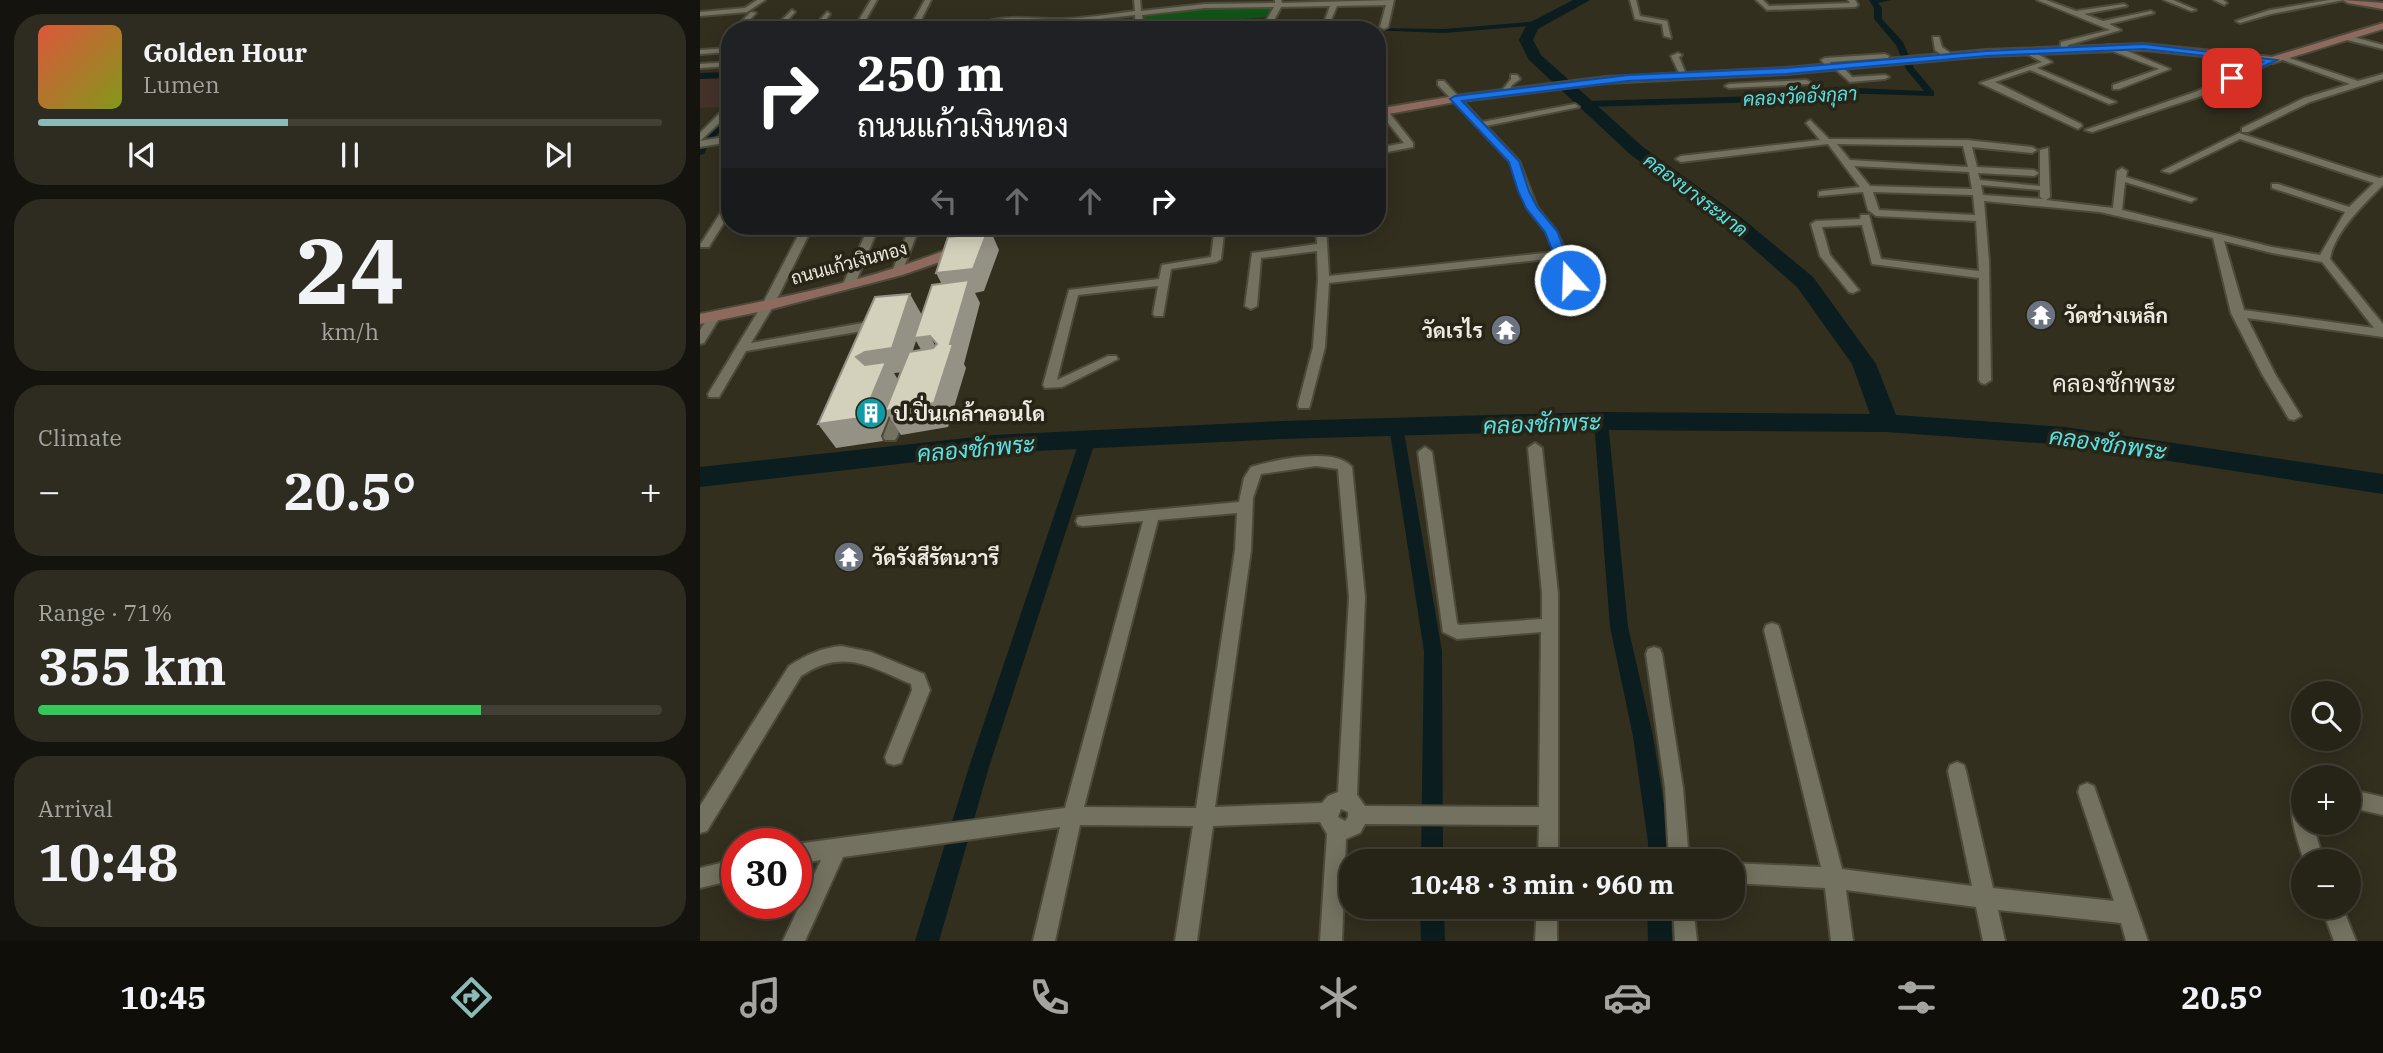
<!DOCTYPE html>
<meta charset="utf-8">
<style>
:root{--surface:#262317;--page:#2e2b20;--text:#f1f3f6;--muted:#a4a4a1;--line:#424036;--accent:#8bbbb9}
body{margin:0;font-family:"IBM Plex Serif",Sarabun,serif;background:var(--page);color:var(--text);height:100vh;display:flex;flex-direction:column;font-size:26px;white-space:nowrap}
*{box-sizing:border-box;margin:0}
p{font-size:23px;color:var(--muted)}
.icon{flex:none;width:38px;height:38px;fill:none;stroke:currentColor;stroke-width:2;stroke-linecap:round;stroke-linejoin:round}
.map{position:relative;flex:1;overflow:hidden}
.panel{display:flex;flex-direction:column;gap:14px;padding:14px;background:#15130d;width:700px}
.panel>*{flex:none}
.banner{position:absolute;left:21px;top:21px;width:665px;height:214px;border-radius:28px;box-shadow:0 4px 18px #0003,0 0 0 2px var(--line);background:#202124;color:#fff;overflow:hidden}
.tools{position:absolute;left:1591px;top:681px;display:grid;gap:14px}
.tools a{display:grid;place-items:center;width:70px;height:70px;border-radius:50%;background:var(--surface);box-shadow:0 4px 18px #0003,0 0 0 2px var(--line);font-size:35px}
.speed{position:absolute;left:21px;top:828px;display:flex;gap:14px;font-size:35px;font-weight:700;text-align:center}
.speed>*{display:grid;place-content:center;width:91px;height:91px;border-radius:50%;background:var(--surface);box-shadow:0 4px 18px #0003,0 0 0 2px var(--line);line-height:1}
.speed .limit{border:10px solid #d22;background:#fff;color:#111}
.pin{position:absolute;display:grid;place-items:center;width:60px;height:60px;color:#fff;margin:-30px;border-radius:14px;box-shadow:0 4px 10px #0006}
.me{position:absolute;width:77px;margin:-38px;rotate:340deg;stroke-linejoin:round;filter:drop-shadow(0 0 5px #0008)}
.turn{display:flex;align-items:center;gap:24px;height:147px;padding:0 21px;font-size:32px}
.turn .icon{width:91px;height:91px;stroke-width:2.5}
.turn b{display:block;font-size:49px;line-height:60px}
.lanes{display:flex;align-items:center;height:66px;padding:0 21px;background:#0003;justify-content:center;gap:35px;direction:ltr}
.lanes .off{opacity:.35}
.big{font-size:52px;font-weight:700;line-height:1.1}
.panel .card{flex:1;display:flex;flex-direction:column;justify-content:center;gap:10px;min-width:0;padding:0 24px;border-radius:28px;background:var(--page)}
.panel .dial{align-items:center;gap:0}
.dial b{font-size:91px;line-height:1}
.song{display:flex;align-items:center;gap:21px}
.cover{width:84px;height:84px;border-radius:10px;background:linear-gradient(135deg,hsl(10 70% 55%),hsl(70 70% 35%))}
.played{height:7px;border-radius:4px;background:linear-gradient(90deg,var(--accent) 40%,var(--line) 40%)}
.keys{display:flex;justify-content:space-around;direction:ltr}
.heat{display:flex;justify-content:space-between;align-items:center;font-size:38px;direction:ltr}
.charge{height:10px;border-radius:5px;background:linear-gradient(90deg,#34c759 71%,var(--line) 0)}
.trip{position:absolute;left:639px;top:849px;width:406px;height:70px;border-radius:28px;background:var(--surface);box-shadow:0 4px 18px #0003,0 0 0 2px var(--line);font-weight:700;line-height:70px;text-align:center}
.dock{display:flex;height:112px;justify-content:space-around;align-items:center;background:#0f0e09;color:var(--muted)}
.dock .icon{width:49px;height:49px}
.dock .current{color:var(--accent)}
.dock b{font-size:32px;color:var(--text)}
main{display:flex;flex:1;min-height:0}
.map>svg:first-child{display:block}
</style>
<main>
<section class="panel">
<div class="card">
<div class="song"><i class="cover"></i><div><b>Golden Hour</b><p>Lumen</p></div></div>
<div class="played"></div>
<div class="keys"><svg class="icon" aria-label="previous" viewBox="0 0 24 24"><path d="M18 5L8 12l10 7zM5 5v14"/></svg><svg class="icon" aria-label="pause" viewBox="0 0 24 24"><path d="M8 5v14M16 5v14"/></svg><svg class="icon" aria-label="next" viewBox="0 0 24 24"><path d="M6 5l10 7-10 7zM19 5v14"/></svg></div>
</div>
<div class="card dial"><b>24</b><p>km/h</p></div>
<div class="card"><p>Climate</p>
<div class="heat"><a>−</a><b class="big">20.5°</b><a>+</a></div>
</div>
<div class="card"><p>Range · 71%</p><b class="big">355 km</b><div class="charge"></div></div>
<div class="card"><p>Arrival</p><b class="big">10:48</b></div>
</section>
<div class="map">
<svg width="1683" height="941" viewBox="0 0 1683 941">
<rect width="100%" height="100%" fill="#322f1f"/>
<path fill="#44312a" d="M30,76V103L25,107L0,108V77Z"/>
<path fill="#0f5517" d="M573,7L569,15L565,17L444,28L443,15L502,8Z"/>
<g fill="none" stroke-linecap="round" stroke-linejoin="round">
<g fill="#0b1d1e" fill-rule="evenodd">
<path d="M1169,0H1191L1178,3L1182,8V19L1203,42L1214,68L1234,92V96L1134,93L1062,102L886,107L881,104L886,101L1062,96L1134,87L1224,91L1206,69L1196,45L1174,19V8Z"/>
<path d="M840,21L843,25L744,33L618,28L571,30L618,24L674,28L744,29Z"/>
<path d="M30,72V78L0,79V73Z"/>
<path d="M30,112V121L9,143L4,154L0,155V140Z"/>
<path d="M901,416L908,421L928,627L953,736L970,842V861H948V842L933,736L910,627L894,421Z"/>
<path d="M696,421L703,426L742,651L743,861H721L724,651L689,426Z"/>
<path d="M388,434L396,439L289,767L239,941H215L269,767L380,439Z"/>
<path d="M720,906H744L745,941H721Z"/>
<path d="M947,906H971L972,941H948Z"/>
</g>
<path fill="#0b1d1e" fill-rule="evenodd" d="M873,0H890L838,29L833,40L841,55L943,147L1043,219L1113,277L1176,364L1196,415L1365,427L1683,474V494L1365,445L1186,432L901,430L582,439L294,453L0,487V467L294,435L582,421L901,412L1170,414L1152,364L1097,287L1029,227L931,155L829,60L819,40L827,24Z"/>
<g stroke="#4d4a3c" stroke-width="4">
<g id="street">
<path d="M57,0H65L47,12L0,16V12L45,8Z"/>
<path d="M171,0H177L160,30H153Z"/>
<path d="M225,0H231L218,26L213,30H205L211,25Z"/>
<path d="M434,0H440L441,11L505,4L575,3V0H581L582,3L694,0L688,27L684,29L680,27L686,5L637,6L631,20L628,22L625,20L630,6L581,7L571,26L567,28L563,26L574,7L505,8L442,15L444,30H436L435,15L363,23L312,22L271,30C296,11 333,20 363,19C387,18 411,14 435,11Z"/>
<path d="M930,0H936L940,16L967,21L971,38L964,36L962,24L935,19Z"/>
<path d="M1056,0H1063L1069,6L1150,3L1148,0H1155L1158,5L1155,7L1067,10Z"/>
<path d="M1337,0H1346L1376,11L1424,4L1427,6L1384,14L1403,21L1451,11L1454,13L1409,24L1421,30L1368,45V50L1364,52L1360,50L1361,42L1410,30Z"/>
<path d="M1464,0H1473L1496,10L1491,11Z"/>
<path d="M1514,0H1523L1527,3L1524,5Z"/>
<path d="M1629,0H1644L1571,14L1540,23L1536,21L1570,10Z"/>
<path d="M92,10L95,12L79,30H72Z"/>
<path d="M51,12L56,13L40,30H33Z"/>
<path d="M127,12L130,14L118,30H111Z"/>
<path d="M1646,35L1683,45V49L1643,39V35Z"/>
<path d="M1233,37H1239L1242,47L1253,55V59H1247L1235,50Z"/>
<path d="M1407,45H1413L1470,69L1419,89H1413V85L1459,69L1407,49Z"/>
<path d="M30,48V52L0,54V50Z"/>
<path d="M1330,50L1352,62L1337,68L1416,102L1409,104L1330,70L1295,82L1381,124L1382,126L1378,129L1280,83L1342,62L1327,54L1326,52Z"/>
<path d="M978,53L982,55L979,57L987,77H981L971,56Z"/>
<path d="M1185,54L1189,56L1188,58L1130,62L1134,68L1130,70L1121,60L1125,58Z"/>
<path d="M1580,55L1658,81L1683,74V79L1610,102L1548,132H1542V128L1604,98L1650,84L1580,59Z"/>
<path d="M1570,58L1577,60L1501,96L1392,132L1385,130L1495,92Z"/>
<path d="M30,62V66L0,68V64Z"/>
<path d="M1135,65H1141L1152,77L1185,75L1189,77L1185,79L1150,82L1135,69Z"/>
<path d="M811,75H817L820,79L812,85L807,95H801L800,93L811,79Z"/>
<path d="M1106,80L1110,82L1109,84L1029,88L1025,86L1029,84Z"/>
<path d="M738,81H744L782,122L875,104L879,107L786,126L819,161L837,207L856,231L867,254L866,256L883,291L877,294L873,293L864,280L856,258L629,283L625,347L610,405L609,408H599L598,405L613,347L618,280L617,251L561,258L557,306L551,309L545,306L552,253L617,244L616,226H626L629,276L854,252L846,232L827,208L810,162L738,85Z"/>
<path d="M27,106H30V113L0,141V133Z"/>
<path d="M681,110H687L713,143V147L677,154V148L704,143L681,114Z"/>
<path d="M1110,120L1129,139L1267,140L1332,147L1337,150L1332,153L1272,147L1277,167L1334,170L1339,173L1334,176L1278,173L1280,180L1340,186V150L1348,148L1350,197L1346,200L1413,208L1417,171L1422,168L1427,171L1426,177L1496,199L1491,202L1425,182L1422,210L1572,247L1620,255L1645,212L1572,188V184H1578L1649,207L1674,183L1540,139L1470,173L1462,171L1539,133L1679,178L1683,177V185C1665,203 1634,232 1630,259L1683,324V337L1547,318L1575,374L1601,416L1594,420L1589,419L1562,374L1531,313L1513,238L1400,212L1284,201L1289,261L1291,380L1285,384L1281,383L1279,380V278L1172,264L1162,225L1122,227L1130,255L1159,290L1153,293L1149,292L1120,256L1111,224L1116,221L1160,219L1161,215H1169L1181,259L1279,271L1276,221L1176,216L1168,210L1163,192L1119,196V192L1122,191L1160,187L1128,144L981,162L976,159L981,156L1120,140L1106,123ZM1137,144L1263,146L1268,167L1150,160ZM1154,166L1269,172L1272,189L1170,186ZM1281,185L1340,190V197L1343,199L1283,195ZM1173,192L1273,195L1275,215L1179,210ZM1524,241L1572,253L1622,262L1674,328L1544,310Z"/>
<path d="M30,136V142L0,147V141Z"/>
<path d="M30,202V213L10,245L9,247H1L0,245L27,203Z"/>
<path d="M103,226H113L74,305L51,343L168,322L174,326L168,330L46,351L19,397H9L8,394L62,305Z"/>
<path d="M169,226H179L155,284L153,286H145L143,284Z"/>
<path d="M210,226H220L202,272L197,275L193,274L192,272Z"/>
<path d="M515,226H525L521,259L516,262L471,269L463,316H455L453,314L458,286L378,295L357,380L408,356H416L418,359L362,387L345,388L343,385L369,290L459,279L462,265L511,257Z"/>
<path d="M14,314L20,317L4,343L0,344V330L10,315Z"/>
<path d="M201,404L208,408L197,437L195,440H185L183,437L194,408Z"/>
<path d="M835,443L842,448L858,593V861H838L839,825L665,824L660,833L646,839L642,941H620L627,834L620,822L513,826L497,941H475L493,826L380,825L355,941H333L360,827L143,857L105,941H83L121,860L96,864V844L365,808L443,521L383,526L378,525L376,521L378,517L539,502L544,478L551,467C574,460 635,446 652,467L665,597L657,795L665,806L839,807L841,632L757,639L743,632L718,452L725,447L732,452L757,623L759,625L842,619V593L828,448ZM616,466L638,469L649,597L638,792L628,796L622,803L515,807L551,550L553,498L561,474ZM537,513L535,550L496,808L384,807L458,520ZM641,809L648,812V817L645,821L638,817Z"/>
<path d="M1072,623L1078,625L1080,630L1142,869L1272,886L1248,771L1250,765L1257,762L1264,765L1266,771L1293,888L1414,901L1378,792L1380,786L1387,783L1394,786L1396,792L1448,941H1426L1421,923L1298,910L1305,941H1283L1276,907L1146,890L1153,941H1131L1125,888L1032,883V863L1121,867L1064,630L1066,625Z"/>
<path d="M141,646L171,652L224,674L230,690L201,763L194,765L187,763L185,757L212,690L211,684C169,666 143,648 101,676L7,831L0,833V806L89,666C106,655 121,648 141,646Z"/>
<path d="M954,647L960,649L962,654L983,788L989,861H969L965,788L946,654L948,649Z"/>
<path d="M1603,786V822H1612L1624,861H1604C1597,837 1586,813 1596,789Z"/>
<path d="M1648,789L1683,797V815L1648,807Z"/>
<path d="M37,859V879L0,888V868Z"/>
<path d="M837,906H857V941H835Z"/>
<path d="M973,906H993L997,941H975Z"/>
<path d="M1621,906H1642L1656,941H1634Z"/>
</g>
</g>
<g stroke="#4d4a3c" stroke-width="4">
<g id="secondary">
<path d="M1643,0L1683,3V9L1648,3Z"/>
<path d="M1683,23V29L1573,63L1444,50L1286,56L1086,74L906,83L755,102L677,116V109L755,96L906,77L1086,68L1286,50L1444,44L1572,57Z"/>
<path d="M291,226H308L251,258L202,275L68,310L0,324V314C80,298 163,282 238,253C256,246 274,235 291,226Z"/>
</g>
</g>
<use href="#street" fill="#73715f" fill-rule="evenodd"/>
<use href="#secondary" fill="#8e6a5e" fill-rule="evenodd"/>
</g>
<path fill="#949284" d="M289,227L299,250L284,291L275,293L280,303L264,364L266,368L248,427L201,435L189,416L181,436L183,441L136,448L118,424L167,417L165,412L181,375L172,381L156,357L165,352L192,348L210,294L223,317L217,338L230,336L243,360L228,362L216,341L206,372L194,373L201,385L191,410L234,403L252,348L250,344L265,294L248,296L236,273L273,269Z"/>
<g fill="#d3d0bc" stroke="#949284" stroke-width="2">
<path d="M289,227L273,269L236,273L248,237L257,236L259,231Z"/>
<path d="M269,280L250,344H253L234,403L185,411L209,352L233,348L237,344L230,336L214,338L232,285Z"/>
<path d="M210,294L192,348L165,352L156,357L165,365L186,362L165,412L167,417L118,424L175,297Z"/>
</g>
<path fill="#1a73e8" stroke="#114b97" stroke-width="2" d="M1444,44L1577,60L1532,81L1527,78L1529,76L1562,62L1444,49L1286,56L1086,74L928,81L762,101L819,161L829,191L837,207L857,231L876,280L870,284L864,280L845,232L826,208L818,191L809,162L750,99L755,96L928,75L1086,68L1286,51Z"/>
<defs>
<g id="temple-disc" transform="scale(1.575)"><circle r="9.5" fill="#6b7280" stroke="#282516"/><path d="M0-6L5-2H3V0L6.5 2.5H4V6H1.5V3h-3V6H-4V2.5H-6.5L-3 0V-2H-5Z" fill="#fff"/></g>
<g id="building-disc" transform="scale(1.575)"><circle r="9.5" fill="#0f9aa8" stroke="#282516"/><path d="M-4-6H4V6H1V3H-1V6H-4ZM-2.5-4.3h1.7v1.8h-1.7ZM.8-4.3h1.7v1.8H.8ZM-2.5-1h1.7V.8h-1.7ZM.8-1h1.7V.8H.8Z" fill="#fff"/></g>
</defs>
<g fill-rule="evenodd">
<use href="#temple-disc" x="1341" y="315"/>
<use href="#temple-disc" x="806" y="330"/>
<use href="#building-disc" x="171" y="413"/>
<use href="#temple-disc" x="149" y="557"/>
</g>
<g text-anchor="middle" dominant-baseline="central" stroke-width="7" stroke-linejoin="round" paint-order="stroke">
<g font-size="18" fill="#edebe1" stroke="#282516">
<text transform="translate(149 263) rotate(-15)">ถนนแก้วเงินทอง</text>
</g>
<g font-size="19" font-style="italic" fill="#56e2e9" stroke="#282516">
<text transform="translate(1100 96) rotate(-3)">คลองวัดอังกุลา</text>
<text transform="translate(996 195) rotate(37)">คลองบางระมาด</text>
</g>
<g font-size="21" font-weight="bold" fill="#edebe1" stroke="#282516" text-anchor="start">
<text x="1364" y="315">วัดช่างเหล็ก</text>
<text x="783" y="330" text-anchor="end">วัดเรไร</text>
<text x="194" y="413">ป.ปิ่นเกล้าคอนโด</text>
<text x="172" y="557">วัดรังสีรัตนวารี</text>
</g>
<g font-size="23" font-style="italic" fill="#56e2e9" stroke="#282516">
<text transform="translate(842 423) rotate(-2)">คลองชักพระ</text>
<text transform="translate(1408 443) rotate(8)">คลองชักพระ</text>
<text transform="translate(276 448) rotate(-5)">คลองชักพระ</text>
</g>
<g font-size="24" fill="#edebe1" stroke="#282516">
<text x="1414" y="383">คลองชักพระ</text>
</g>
</g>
</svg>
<div class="tools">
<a><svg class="icon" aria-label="search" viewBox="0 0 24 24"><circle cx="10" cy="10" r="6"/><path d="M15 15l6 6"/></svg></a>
<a>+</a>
<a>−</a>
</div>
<div class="speed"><div class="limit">30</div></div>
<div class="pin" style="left:1532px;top:78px;background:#d93025"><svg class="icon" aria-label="arrive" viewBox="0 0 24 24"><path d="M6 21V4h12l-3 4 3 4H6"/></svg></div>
<svg class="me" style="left:870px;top:280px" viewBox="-20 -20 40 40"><circle r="17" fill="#1a73e8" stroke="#fff" stroke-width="3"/><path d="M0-11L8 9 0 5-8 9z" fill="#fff"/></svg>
<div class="trip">10:48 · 3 min · 960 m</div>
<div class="banner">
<div class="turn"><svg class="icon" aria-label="right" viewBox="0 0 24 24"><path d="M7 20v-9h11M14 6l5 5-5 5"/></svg><div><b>250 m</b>ถนนแก้วเงินทอง</div></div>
<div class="lanes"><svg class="icon off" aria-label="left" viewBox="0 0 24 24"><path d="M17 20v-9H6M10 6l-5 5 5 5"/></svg><svg class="icon off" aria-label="ahead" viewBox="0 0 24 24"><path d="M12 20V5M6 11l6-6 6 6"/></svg><svg class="icon off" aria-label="ahead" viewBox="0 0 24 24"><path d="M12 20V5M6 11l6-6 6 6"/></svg><svg class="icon" aria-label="right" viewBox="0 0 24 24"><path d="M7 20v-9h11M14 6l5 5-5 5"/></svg></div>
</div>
</div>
</main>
<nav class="dock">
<b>10:45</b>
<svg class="icon current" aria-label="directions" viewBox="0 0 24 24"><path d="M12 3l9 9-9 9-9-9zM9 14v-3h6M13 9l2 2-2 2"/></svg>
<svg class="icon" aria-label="music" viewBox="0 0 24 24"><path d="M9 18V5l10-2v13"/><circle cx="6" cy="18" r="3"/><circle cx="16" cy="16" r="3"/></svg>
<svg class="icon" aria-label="phone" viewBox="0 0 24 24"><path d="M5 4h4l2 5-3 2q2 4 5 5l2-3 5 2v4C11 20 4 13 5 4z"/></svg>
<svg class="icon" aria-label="climate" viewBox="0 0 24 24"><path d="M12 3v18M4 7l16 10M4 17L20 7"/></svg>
<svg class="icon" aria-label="car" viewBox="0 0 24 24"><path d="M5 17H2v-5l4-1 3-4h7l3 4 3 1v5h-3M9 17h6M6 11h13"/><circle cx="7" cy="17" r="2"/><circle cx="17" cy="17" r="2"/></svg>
<svg class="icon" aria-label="filters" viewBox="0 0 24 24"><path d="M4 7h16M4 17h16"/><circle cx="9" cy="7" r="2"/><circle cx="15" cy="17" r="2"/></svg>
<b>20.5°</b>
</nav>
